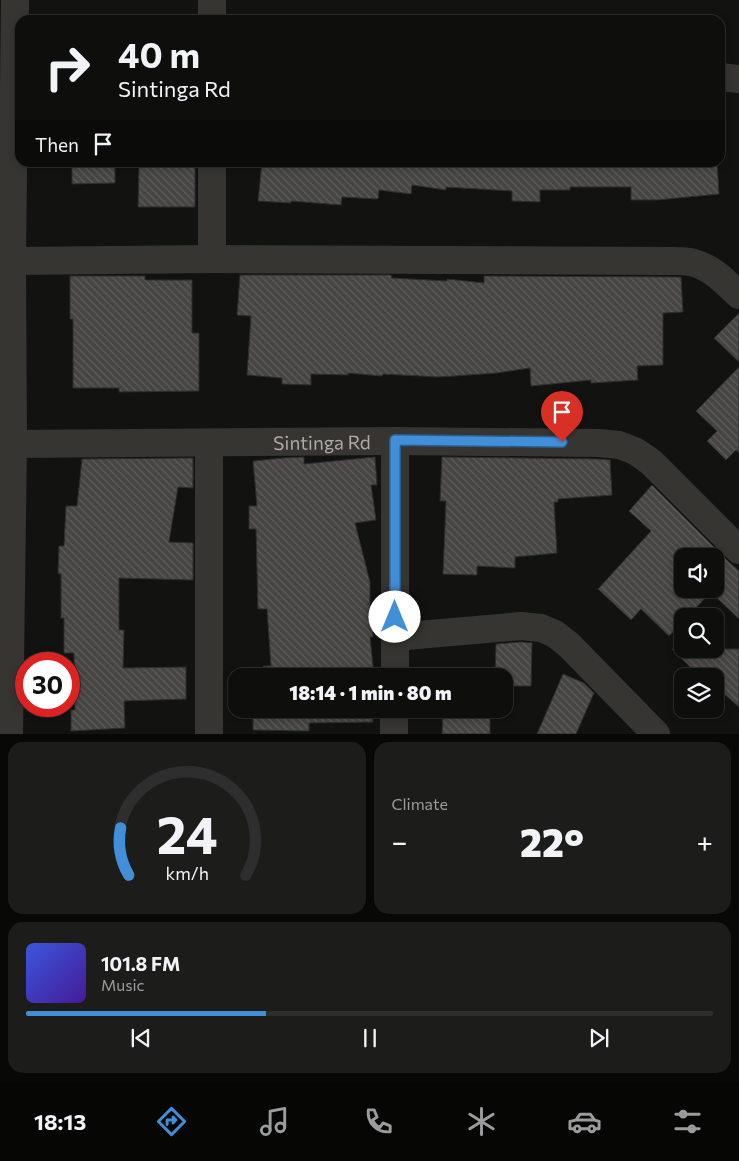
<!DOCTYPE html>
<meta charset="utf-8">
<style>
:root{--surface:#0e0e0d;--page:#1c1c1b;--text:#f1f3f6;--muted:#9b9c9d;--line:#2e2e2e;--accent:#428fd9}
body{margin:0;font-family:Commissioner,sans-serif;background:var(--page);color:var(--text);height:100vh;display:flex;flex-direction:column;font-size:19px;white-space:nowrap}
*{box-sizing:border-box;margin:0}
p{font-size:16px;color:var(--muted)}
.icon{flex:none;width:28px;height:28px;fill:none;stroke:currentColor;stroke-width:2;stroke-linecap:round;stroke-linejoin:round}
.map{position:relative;height:734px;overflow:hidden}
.drawer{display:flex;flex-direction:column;gap:8px;padding:8px;background:#080807;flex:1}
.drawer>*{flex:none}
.top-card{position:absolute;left:15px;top:15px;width:710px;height:152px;border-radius:15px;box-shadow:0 2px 8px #0003,0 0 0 1px var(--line);background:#0e0e0d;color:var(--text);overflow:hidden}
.fabs{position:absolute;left:674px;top:548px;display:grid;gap:10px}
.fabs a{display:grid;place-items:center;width:50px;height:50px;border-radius:10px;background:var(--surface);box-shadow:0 2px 8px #0003,0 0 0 1px var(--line);font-size:25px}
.speed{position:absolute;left:15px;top:652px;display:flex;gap:10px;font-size:25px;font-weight:700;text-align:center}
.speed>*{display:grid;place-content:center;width:65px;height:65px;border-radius:50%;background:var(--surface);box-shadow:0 2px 8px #0003,0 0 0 1px var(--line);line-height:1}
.speed .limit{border:8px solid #d22;background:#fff;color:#111}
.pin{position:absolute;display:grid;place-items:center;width:42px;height:42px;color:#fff;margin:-51px -21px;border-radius:50% 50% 50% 0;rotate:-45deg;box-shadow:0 0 5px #0007}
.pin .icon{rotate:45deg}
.me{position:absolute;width:55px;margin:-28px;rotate:0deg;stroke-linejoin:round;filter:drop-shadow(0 0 4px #0008)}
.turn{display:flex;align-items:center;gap:18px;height:105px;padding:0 20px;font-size:22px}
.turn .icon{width:65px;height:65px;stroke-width:2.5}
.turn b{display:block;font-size:35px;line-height:42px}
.then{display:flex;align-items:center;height:48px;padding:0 20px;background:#0003;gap:10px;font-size:19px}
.big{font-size:38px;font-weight:800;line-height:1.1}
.drawer .card{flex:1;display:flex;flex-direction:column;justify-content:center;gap:8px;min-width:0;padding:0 18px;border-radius:15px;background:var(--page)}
.drawer .dial{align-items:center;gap:0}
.dial svg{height:130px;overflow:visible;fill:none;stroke:var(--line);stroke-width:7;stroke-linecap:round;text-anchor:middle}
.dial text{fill:var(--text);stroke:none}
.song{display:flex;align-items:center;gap:15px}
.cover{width:60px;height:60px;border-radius:8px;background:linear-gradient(135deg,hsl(230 70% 55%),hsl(260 70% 35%))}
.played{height:5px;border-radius:2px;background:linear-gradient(90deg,var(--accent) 35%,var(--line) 35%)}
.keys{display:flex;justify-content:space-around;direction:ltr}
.heat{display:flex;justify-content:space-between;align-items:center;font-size:28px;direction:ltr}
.drawer .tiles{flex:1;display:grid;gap:8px;grid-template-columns:1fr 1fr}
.card:last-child{grid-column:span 2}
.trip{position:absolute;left:228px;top:668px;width:285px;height:50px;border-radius:15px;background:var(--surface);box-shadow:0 2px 8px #0003,0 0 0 1px var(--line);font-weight:800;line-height:50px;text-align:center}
.dock{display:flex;height:80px;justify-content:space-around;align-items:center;background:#060605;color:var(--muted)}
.dock .icon{width:35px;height:35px}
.dock .on{color:var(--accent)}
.dock b{font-size:22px;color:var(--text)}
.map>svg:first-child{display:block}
</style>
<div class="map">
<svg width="739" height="734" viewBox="0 0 739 734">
<defs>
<pattern id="building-back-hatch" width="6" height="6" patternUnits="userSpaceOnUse" patternTransform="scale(1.25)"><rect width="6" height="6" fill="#474543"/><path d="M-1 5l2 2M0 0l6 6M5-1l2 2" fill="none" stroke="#5f5d5b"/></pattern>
</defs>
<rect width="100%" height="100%" fill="#121211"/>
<g fill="url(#building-back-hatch)" stroke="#2d2d2b" fill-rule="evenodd">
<path d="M72,162H115V183L72,184Z"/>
<path d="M262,162H717L719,194L657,200H631V187H570V190H540V202L512,201V191L446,187V190L412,185L411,194L379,190L378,199L342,197L341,205L291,201V203L258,201Z"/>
<path d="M139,166H195V207H138Z"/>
<path d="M240,275H390L392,276L391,278L447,281V279L484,283V276L681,277L683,312L663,313V365L637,366L638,380L591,383V380L531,386L530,368L497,373L439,377L383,374L382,376L348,373V375L311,374V385L282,384V378L247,375L251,316L237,315Z"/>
<path d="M70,276H145V280H192V333H199V391L119,392V388H73V319H70Z"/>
<path d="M739,313V362L714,338Z"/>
<path d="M739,367V453L736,450L726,460L707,441L717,431L696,411Z"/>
<path d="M304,457V464L375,457L377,485H371L376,520L355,523L370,582V604L373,637H370L374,676H263V666H271L267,609H258L256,529H249V506H257L253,461L283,458Z"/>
<path d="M442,457L598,459L610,460L612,495L558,499V502H554L557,553L515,557V568L477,566V575L443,574L446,501H440Z"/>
<path d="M193,458V488L178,487L169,542L193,543V580L119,578V630H124L123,668L186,667V699L124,701L125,728L71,731V710H75L74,653H64V618H61V574H58L59,546H64L66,506H77L82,459Z"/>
<path d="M652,485L728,561L739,571V619L711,592L688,616H682V622L669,636L641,609L631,620L598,589L651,531L629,511ZM682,556H715V589H682Z"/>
<path d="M521,642L532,643L531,686H504V676H495L496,644Z"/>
<path d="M672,649H739V707L715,686V676H699Z"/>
<path d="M563,674L584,683L594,693L576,734H537Z"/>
<path d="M253,709H372L373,722L309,723V731L253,730Z"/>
<path d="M443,712L490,713V734H442Z"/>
</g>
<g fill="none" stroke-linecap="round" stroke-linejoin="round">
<g stroke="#363532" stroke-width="28">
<path d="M212,0V20"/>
<path d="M720,77L739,79"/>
<path d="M212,259V162"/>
<path d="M12,261L212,259L674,261C681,261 688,261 694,263C713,268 726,283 739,295"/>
<path id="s1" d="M13,444L395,441L599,443L619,445L635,451L651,462L739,550"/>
<path d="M395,637L521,626L541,628L555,634L569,645L656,734"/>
<path d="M395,676V441"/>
<path d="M9,734L13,444L12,261L15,0"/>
<path d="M209,734V443"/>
<path d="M394,734V709"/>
</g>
</g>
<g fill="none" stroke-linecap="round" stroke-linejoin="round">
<g stroke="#2b5d8d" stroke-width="12">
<path id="route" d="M395,617V440L562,442"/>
</g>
<use href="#route" stroke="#428fd9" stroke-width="9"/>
</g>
<g text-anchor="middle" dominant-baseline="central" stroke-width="5" stroke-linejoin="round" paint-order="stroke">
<g font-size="19" fill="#b1aaa4" stroke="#0d0c0c">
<text stroke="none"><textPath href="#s1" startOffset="309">Sintinga Rd</textPath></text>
</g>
</g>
</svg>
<div class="fabs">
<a><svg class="icon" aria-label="sound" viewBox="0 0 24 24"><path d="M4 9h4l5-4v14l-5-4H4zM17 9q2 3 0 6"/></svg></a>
<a><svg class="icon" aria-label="search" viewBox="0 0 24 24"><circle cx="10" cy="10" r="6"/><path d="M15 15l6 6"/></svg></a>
<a><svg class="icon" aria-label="layers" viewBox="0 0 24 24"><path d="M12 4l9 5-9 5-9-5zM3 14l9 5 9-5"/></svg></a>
</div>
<div class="speed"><div class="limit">30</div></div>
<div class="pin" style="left:562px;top:442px;background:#d93025"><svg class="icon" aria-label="arrive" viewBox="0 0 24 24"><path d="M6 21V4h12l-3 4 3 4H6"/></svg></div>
<svg class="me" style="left:395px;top:617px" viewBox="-20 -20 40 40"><circle r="19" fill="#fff"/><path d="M0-13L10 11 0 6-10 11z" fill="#428fd9"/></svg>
<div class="trip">18:14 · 1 min · 80 m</div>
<div class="top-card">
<div class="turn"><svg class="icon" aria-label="right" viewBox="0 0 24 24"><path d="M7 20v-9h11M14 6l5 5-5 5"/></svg><div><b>40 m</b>Sintinga Rd</div></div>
<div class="then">Then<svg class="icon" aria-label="arrive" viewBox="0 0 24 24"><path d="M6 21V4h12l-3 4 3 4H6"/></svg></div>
</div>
</div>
<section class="drawer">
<div class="tiles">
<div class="card dial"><svg viewBox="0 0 100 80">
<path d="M14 69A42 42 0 1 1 86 69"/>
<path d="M14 69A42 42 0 0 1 9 40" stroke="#428fd9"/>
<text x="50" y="56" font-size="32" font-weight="700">24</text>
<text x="50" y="72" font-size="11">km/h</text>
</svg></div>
<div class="card"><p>Climate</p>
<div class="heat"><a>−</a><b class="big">22°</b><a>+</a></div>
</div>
<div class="card">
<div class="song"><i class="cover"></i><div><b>101.8 FM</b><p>Music</p></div></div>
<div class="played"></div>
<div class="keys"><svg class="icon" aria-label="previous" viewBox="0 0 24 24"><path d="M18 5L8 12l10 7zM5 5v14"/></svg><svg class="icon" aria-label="pause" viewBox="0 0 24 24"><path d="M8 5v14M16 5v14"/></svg><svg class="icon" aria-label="next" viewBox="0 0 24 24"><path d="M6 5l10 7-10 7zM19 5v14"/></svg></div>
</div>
</div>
</section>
<nav class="dock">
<b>18:13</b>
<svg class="icon on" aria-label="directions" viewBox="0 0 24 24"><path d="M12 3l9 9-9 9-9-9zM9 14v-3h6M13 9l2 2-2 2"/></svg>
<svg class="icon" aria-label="music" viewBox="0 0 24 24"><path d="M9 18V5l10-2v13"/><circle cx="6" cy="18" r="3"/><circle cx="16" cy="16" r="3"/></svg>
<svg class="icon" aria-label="phone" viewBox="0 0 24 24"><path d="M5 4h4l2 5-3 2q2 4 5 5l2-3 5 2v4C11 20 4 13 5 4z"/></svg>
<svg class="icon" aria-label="climate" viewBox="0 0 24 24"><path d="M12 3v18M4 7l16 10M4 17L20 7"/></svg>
<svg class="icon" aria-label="car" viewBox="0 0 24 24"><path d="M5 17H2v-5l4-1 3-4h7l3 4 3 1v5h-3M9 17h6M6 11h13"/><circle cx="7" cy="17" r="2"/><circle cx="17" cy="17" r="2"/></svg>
<svg class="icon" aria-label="filters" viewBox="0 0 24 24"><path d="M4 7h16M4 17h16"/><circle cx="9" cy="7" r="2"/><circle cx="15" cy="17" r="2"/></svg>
</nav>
